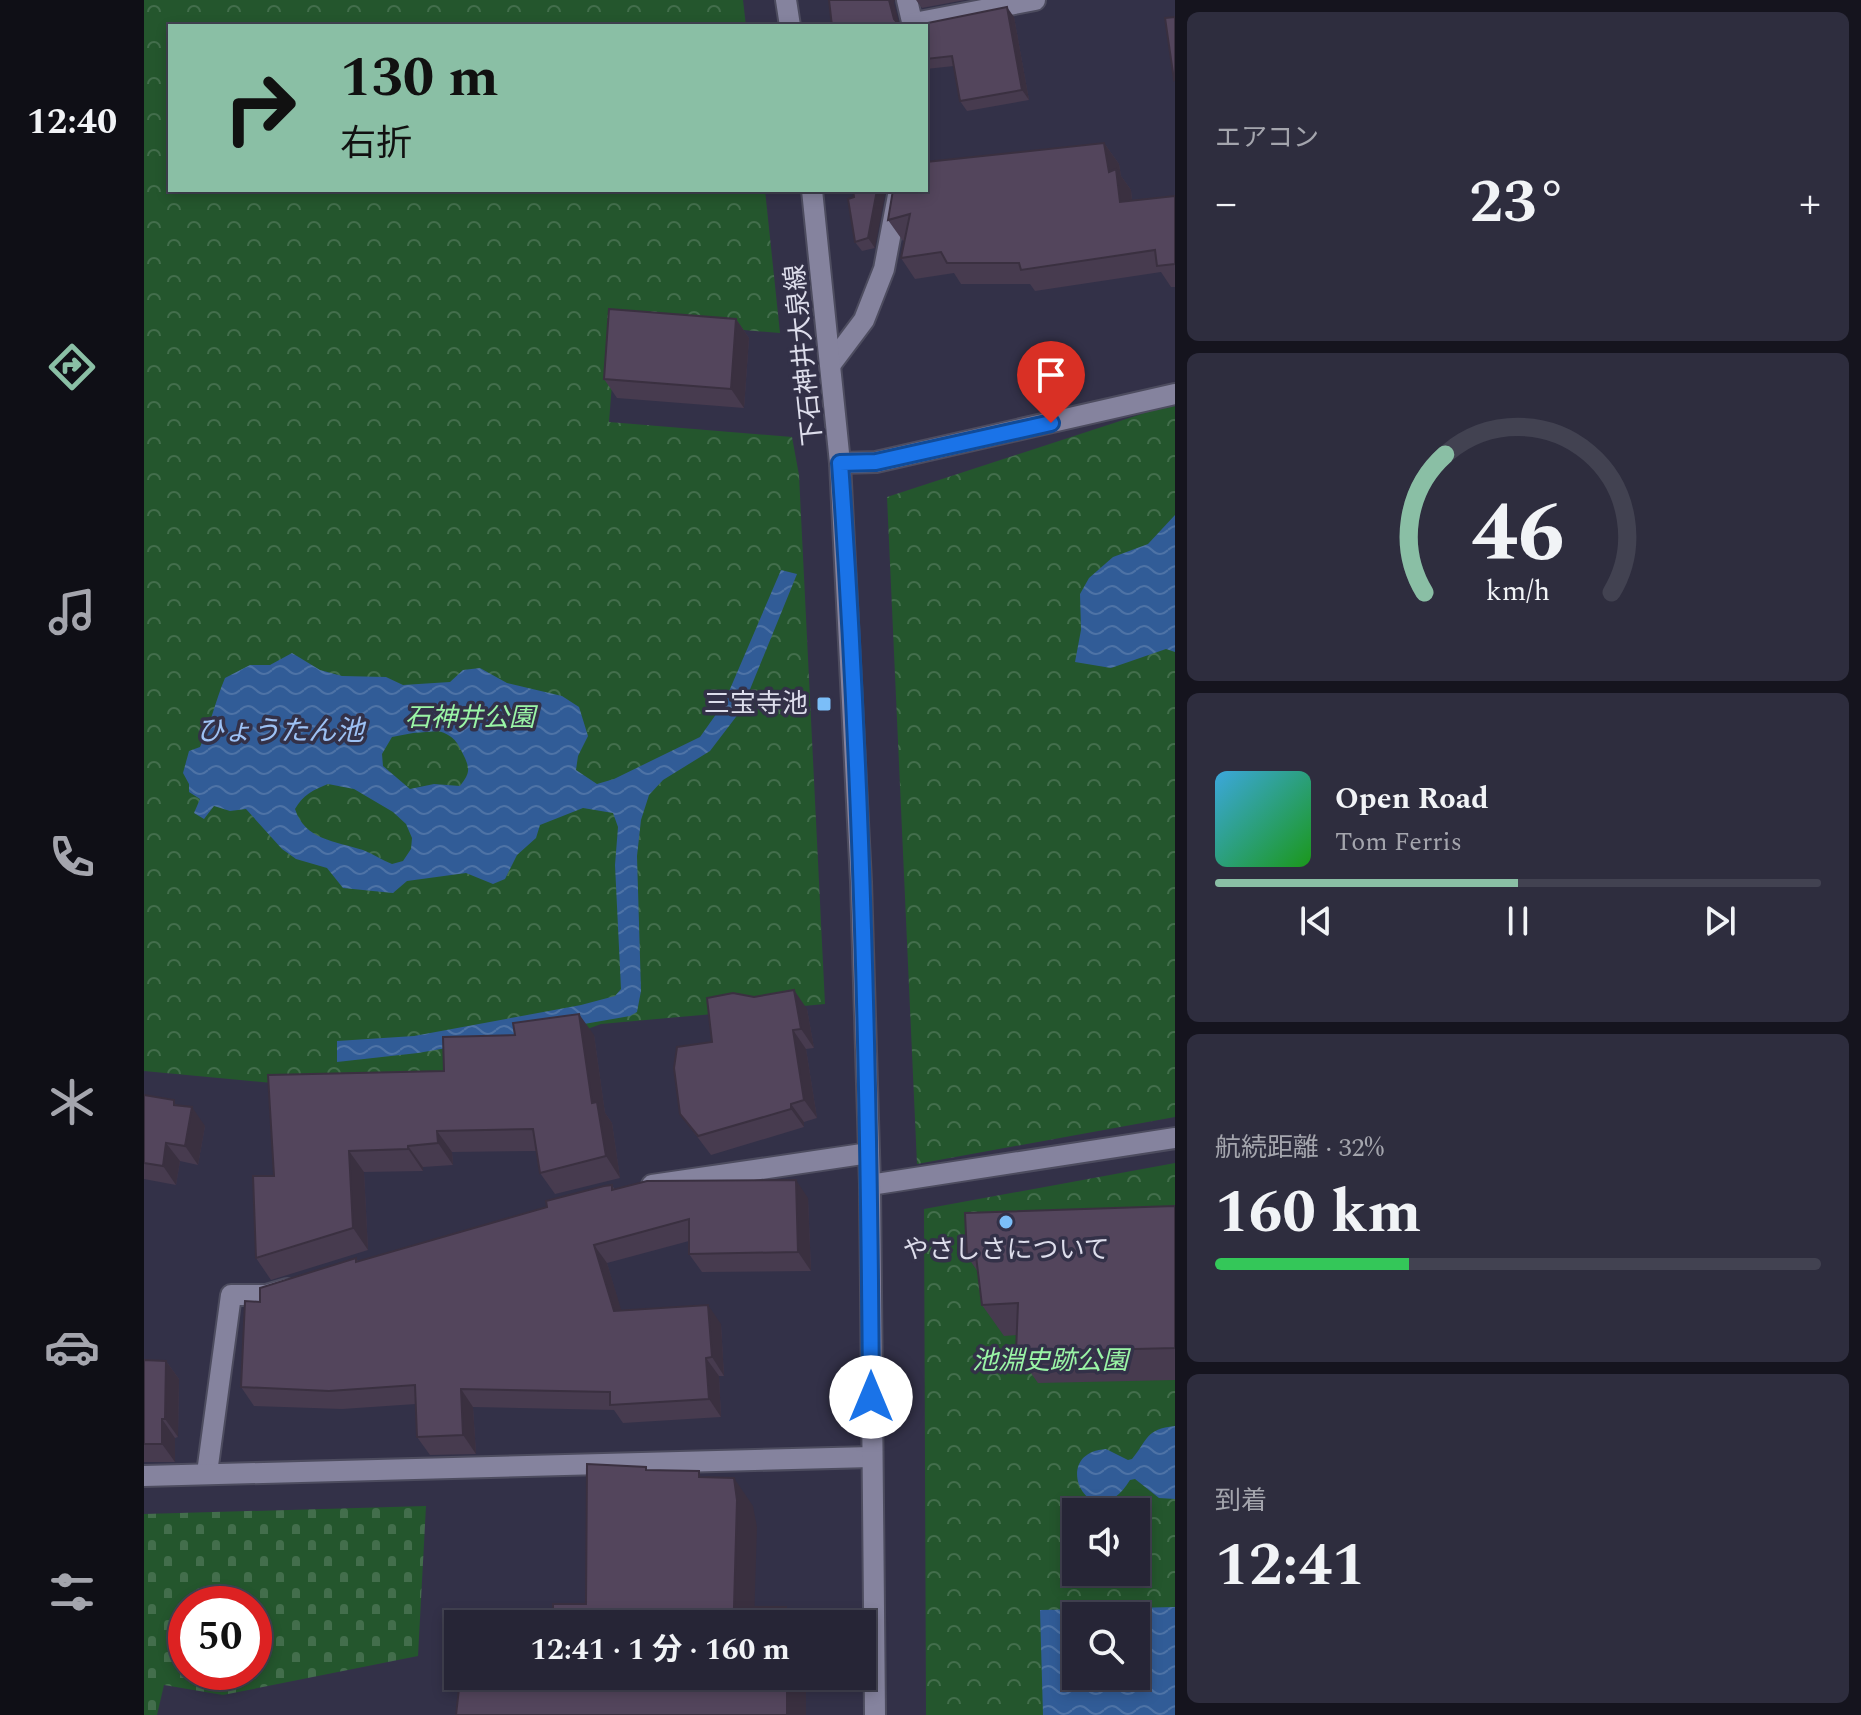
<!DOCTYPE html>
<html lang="ja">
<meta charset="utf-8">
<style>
:root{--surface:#262536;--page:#2e2d3e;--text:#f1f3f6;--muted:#a4a5ad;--line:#424251;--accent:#8abfa5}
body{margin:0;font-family:Spectral,"Noto Sans JP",serif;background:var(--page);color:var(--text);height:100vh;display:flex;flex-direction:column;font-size:30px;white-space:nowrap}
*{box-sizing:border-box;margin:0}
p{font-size:26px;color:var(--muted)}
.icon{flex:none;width:44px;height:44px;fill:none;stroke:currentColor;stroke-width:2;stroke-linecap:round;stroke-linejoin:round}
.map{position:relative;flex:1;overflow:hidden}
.drawer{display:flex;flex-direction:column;gap:12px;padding:12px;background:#15141e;width:686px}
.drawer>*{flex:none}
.banner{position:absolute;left:24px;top:24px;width:760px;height:168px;border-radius:0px;box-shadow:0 4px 12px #0003,0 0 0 2px var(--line);background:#8abfa5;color:#111;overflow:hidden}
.tools{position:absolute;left:918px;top:1498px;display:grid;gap:16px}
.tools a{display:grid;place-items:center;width:88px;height:88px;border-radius:0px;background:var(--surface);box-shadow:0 4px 12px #0003,0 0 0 2px var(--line);font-size:40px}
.speed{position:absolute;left:24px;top:1586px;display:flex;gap:16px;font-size:40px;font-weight:700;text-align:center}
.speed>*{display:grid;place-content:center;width:104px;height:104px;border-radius:50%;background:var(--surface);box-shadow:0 4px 12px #0003,0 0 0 2px var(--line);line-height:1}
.speed .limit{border:12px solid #d22;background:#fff;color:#111}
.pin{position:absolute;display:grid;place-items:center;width:68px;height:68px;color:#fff;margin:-82px -34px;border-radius:50% 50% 50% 0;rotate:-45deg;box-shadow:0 0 8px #0007}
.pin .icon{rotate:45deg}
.me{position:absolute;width:88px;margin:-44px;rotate:0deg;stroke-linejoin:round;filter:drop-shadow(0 0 6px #0008)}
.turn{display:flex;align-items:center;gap:28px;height:168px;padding:0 40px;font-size:36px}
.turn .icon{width:104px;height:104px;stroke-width:2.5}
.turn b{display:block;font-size:56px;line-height:68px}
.big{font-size:60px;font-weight:700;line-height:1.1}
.drawer .tile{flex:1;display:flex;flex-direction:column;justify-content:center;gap:12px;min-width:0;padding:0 28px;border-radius:12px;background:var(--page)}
.drawer .dial{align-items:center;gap:0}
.dial svg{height:208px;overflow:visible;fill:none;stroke:var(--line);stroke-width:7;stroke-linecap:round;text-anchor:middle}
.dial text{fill:var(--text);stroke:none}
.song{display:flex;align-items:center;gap:24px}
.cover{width:96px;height:96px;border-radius:12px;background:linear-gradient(135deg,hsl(200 70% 55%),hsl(120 70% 35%))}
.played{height:8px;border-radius:4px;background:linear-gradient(90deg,var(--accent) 50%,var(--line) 50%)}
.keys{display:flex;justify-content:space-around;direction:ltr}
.heat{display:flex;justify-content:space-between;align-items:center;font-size:44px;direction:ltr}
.charge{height:12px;border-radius:6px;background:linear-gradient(90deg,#34c759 32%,var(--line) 0)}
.trip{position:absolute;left:300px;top:1610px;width:432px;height:80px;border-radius:0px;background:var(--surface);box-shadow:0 4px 12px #0003,0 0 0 2px var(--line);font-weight:700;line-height:80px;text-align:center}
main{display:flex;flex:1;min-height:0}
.tabs{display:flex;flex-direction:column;width:144px;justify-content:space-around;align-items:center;background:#0f0f16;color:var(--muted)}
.tabs .icon{width:56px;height:56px}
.tabs .on{color:var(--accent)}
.tabs b{font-size:36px;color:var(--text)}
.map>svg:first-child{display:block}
</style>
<main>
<nav class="tabs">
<b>12:40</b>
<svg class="icon on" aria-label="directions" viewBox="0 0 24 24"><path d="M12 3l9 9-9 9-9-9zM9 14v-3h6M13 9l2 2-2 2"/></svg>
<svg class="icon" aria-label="music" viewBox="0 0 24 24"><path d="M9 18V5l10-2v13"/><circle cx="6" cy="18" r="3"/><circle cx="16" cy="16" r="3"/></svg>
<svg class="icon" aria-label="phone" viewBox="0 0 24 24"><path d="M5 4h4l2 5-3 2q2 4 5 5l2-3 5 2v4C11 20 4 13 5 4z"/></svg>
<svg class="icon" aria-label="climate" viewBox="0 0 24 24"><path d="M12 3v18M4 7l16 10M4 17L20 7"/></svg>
<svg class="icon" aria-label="car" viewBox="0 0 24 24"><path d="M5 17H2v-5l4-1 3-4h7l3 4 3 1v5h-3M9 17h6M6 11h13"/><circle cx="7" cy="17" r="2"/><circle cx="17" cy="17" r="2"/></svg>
<svg class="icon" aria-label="filters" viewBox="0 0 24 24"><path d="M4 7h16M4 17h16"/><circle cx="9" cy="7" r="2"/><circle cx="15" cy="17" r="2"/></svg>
</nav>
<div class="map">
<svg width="1031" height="1715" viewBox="0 0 1031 1715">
<defs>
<pattern id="cemetery-stones" width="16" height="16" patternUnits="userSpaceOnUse" patternTransform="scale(2)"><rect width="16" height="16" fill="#24562d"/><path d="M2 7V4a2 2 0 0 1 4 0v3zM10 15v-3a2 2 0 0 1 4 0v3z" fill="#436e4c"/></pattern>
<pattern id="park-crowns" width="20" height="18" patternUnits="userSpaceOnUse" patternTransform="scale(2)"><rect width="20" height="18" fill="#24562d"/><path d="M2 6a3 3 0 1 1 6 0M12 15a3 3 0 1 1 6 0" fill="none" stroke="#436e4c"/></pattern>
<pattern id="water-waves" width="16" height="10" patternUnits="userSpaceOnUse" patternTransform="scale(2)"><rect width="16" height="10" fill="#315c97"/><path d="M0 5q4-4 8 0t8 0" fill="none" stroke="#4e73a6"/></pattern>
</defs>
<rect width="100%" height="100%" fill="#333148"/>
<path fill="url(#cemetery-stones)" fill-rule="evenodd" d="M282,1506L274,1656L79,1695L20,1685L13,1715H0V1514ZM42,1604H110V1672H42Z"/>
<g fill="url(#park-crowns)" fill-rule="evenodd">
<path d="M0,0H599L602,26H26V190H621L636,333L473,319L465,422L648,437L655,475L681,1004L457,1024L301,1082L139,1084L0,1071Z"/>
<path d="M1031,403V1117L773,1164L743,497Z"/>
<path d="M1031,1163V1715H782L780,1209ZM932,1512H992V1572H932ZM932,1616H992V1676H932Z"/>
</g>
<g fill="url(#water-waves)" fill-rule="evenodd">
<path d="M1031,515V652L1022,649L967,668L931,662L937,630L936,594L945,578L969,557L1004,544Z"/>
<path d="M637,570L653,574L598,709L566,751L519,780L505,795L497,820L493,856L497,991L493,1012L486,1016L274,1053L193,1062V1041L270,1036L437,1005L471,996L477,989L471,865L474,827L469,813L439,808L396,825L392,838L373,855L361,879L349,884L322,873L263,881L249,893L199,888L183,868L152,859L138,849L102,809L86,811L70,806L60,819L50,813L56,799L45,792V784L39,773L45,751L56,747C67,723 71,702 81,678L106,665H126L148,653L176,670L198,676L242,677L259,685L306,682L319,670L336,668L363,683L418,696L435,707L444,736L434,756L432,770L453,784L470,779L556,737L580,703ZM295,731C309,736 312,740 318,752C326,768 327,772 316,786L290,784L266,789L239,766L238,754L248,737L269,733ZM184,784L210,789L249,812L262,824L268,838L267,849L259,861L248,864C238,860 229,854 219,850C191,841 161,840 151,809C159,795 169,790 184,784Z"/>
<path d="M1031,1426V1499L1015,1498L991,1479L986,1480C948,1542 902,1453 962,1449L984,1460L988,1459C1004,1440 1001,1429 1031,1426Z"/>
<path d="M1031,1607V1715H899L896,1610ZM932,1616H992V1676H932Z"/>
</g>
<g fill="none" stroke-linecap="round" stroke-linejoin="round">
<g stroke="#4d4c5f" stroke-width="24">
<g id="street">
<path d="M763,0L769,26"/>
<path d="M770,23L891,0"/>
<path d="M687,364L720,320L740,269L755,190"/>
<path d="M696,463L732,462L1031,394"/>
<path d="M508,1185L725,1153"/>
<path d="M726,1185L1031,1138"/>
<path d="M63,1473L87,1295H122L143,1289"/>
<path d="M0,1476L728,1457"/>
</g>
</g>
<g stroke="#4d4c5f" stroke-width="24">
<g id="secondary">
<path d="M642,0L646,26"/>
<path d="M668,190L696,463L717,882L726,1185L731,1715"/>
</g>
</g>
<use href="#street" stroke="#85839e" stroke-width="20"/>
<use href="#secondary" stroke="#85839e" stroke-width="20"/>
</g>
<g fill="#473b4f">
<path d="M772,0H821L778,8Z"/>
<path d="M870,17L885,100L823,111L816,101L810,66L782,69V26Z"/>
<path d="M960,143L975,164L977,176L987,190L988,200L1031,196V287H1027L1017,272L891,291L886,284H817L810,273L771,279L757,258L761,240L759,241L744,220Z"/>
<path d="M710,197L731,248L718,251L711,242Z"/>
<path d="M592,319L605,338L600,408L473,398L460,379Z"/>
<path d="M663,1009L670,1048L662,1049L673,1118L660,1122V1127L567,1155L536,1114L568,1042Z"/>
<path d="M450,1035L461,1113L468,1123L476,1178L411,1194L396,1173L392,1151L308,1152L309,1165L279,1167V1171L220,1172L224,1250L127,1280L112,1258L130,1176L300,1071Z"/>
<path d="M0,1095L34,1105L61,1126L54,1165L36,1161L32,1185L0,1179Z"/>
<path d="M468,1185L471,1190L664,1198L667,1271L558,1272L545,1254V1241L463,1263L477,1311L577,1324L580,1376H575L577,1417L479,1423L470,1410L329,1407L332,1454L286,1455L273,1437L272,1404L198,1409L110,1406L97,1387L116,1302L212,1258L214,1261L403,1207Z"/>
<path d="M1031,1206V1380L894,1383L872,1352L873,1335L860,1336L838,1305L834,1272L823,1256Z"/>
<path d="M0,1360L22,1361L35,1379L34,1437L31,1438V1462H0Z"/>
</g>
<g fill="#3a3040">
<path d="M745,0H751L750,3L756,26L750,19Z"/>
<path d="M863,7L870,17L885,100L878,90Z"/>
<path d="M960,143L975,164L977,176L987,190L990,222L976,202L965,172Z"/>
<path d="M733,190H742L731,248L724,238Z"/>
<path d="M592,319L605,338L600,408L587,389Z"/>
<path d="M650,990L663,1009L670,1048L657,1029Z"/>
<path d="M435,1014L450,1035L461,1113L468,1123L476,1178L462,1156L448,1103Z"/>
<path d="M649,1030L662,1049L673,1118L660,1100Z"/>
<path d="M647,1104L660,1122V1127L647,1109Z"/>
<path d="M48,1107L61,1126L54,1165L41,1146Z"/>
<path d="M293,1131L308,1152L309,1165L294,1143Z"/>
<path d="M22,1143L36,1161L32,1185L19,1166Z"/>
<path d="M264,1146L279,1167V1171L264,1149Z"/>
<path d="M205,1151L220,1172L224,1250L209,1228Z"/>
<path d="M652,1180L664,1198L667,1271L654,1252Z"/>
<path d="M450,1245L463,1263L483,1329L470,1311Z"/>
<path d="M564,1305L577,1324L580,1376L568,1357Z"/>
<path d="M562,1358L575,1376L577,1417L565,1399Z"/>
<path d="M22,1361L35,1379L34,1437L21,1419Z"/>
<path d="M317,1389L329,1407L332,1454L319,1435Z"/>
<path d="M18,1419L31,1438V1462L18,1444Z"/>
<path d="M590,1478L609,1506L613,1527L610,1624L590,1607Z"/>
<path d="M642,1607L654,1624H642Z"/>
<rect x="643" y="1676" width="19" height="39"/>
</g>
<g fill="#53455c" stroke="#3a3040" stroke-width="2">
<path d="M685,0H745L750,19L756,26H688Z"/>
<path d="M863,7L878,90L816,101L808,56L782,59V26H769Z"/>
<path d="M1031,17V79L1030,80L1021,18Z"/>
<path d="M960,143L965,172L972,169L976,202L1031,196V264L1013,266L1011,250L877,270L875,263H803L797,252L757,258L766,214L744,220L749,190H782V162Z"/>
<path d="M709,190H733L724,238L711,242L704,199L710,197Z"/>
<path d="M465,309L592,319L587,389L460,379Z"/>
<path d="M650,990L657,1029L649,1030L660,1100L647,1104V1109L554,1136L536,1114L530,1068L533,1047L568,1042L563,998L589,993L610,997Z"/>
<path d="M435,1014L448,1103L453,1102L462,1156L396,1173L389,1129L293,1131L294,1143L264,1146V1149L205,1151L209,1228L112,1258L109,1176H130L124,1075L300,1071L299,1037L371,1035L369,1023Z"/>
<path d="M0,1095L30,1100V1105L48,1107L41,1146L22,1143L19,1166L0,1163Z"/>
<path d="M652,1180L654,1252L545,1254V1219L450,1245L470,1311L564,1305L568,1357L562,1358L565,1399L466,1405V1392L317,1389L319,1435L273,1437L271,1385L185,1391L97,1387L101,1301L116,1302V1288L212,1258V1262L403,1207L402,1201L460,1186L468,1185V1190L503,1181Z"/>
<path d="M1031,1206V1348L872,1352L874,1303L838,1305L832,1256H823L821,1213Z"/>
<path d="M0,1360L22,1361L21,1419H18V1444H0Z"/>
<path d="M443,1464L502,1467V1470L555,1471V1477L590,1478L593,1500L590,1607H642V1624H409V1604H442Z"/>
<path d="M407,1676H643V1715H312L316,1680L407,1690Z"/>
</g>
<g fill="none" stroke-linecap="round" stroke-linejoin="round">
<g stroke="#114b97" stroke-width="20">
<path id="route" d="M727,1397C725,1085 718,774 696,463L732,462L907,423"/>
</g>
<use href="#route" stroke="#1a73e8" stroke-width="14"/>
</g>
<g fill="#7bbef8" stroke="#333148" stroke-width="3">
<rect x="672" y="696" width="16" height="16" rx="4"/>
<circle cx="862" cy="1222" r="8"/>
</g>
<g text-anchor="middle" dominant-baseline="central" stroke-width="7" stroke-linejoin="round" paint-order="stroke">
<g font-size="26" fill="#ddddeb" stroke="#333148">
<text transform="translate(660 355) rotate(-96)">下石神井大泉線</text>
</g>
<g font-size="26" fill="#ddddeb" stroke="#333148" text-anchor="end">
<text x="664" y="704">三宝寺池</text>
<text x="862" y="1250" text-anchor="middle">やさしさについて</text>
</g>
<g font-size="26" font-style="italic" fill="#9af5a6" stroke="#333148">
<text x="326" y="718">石神井公園</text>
<text x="906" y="1361">池淵史跡公園</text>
</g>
<g font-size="28" font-style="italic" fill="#9dc1f4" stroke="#333148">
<text x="136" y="731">ひょうたん池</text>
</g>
</g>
</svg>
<div class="tools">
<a><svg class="icon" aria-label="sound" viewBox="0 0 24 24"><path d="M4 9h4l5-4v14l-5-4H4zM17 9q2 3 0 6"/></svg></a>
<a><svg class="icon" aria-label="search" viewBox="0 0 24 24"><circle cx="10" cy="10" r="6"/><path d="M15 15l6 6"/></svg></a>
</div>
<div class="speed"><div class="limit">50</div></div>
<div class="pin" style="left:907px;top:423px;background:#d93025"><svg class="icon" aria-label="arrive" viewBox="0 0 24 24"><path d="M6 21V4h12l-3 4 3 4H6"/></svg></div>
<svg class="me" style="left:727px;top:1397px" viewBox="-20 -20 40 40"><circle r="19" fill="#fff"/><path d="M0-13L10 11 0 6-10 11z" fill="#1a73e8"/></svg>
<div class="trip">12:41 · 1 分 · 160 m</div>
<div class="banner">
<div class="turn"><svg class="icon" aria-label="right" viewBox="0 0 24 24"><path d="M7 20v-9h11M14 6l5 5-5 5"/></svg><div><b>130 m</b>右折</div></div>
</div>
</div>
<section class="drawer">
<div class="tile"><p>エアコン</p>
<div class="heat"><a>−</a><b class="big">23°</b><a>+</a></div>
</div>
<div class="tile dial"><svg viewBox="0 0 100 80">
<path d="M14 69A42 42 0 1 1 86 69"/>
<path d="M14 69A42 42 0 0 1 22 16" stroke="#8abfa5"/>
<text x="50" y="56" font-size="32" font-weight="700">46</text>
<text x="50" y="72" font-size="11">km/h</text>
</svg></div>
<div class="tile">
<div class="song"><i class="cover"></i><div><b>Open Road</b><p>Tom Ferris</p></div></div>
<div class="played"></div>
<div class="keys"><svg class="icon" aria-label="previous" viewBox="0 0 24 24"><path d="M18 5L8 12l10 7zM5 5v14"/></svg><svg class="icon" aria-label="pause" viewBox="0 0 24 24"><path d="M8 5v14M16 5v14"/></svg><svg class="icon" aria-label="next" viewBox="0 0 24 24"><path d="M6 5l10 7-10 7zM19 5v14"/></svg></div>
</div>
<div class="tile"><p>航続距離 · 32%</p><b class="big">160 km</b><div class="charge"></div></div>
<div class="tile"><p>到着</p><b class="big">12:41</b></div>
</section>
</main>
